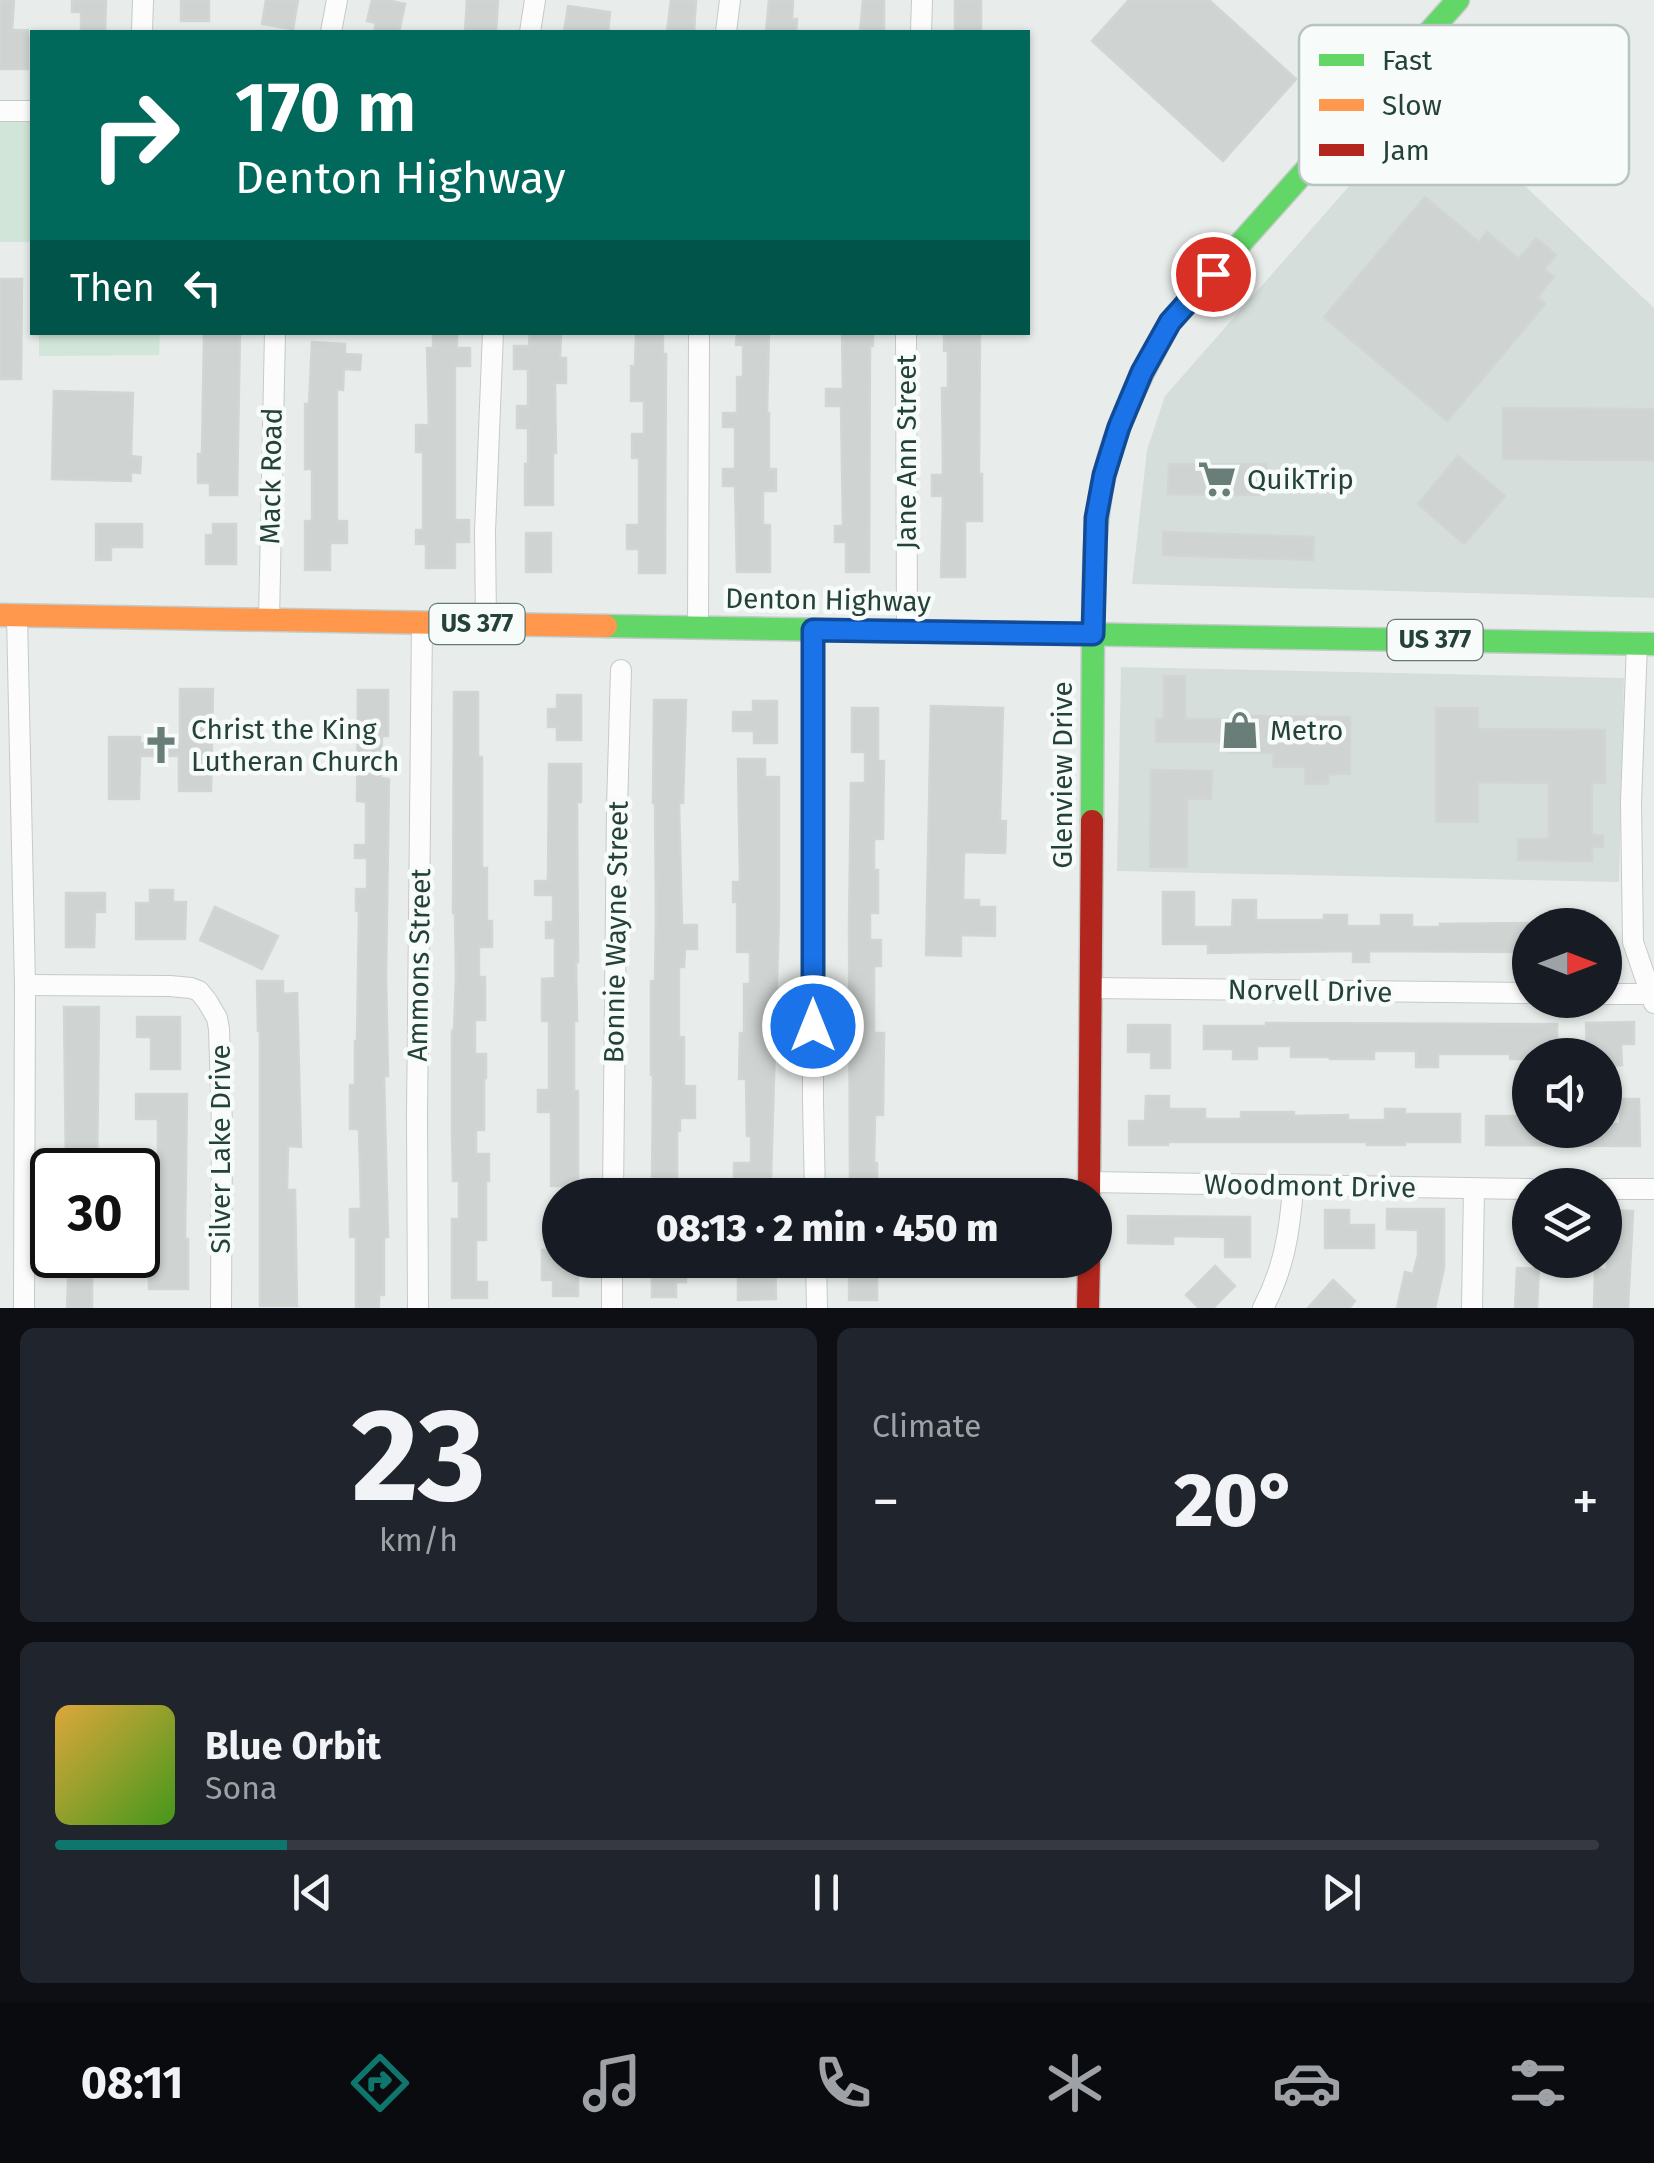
<!DOCTYPE html>
<meta charset="utf-8">
<style>
:root{--surface:#171b24;--page:#20242c;--text:#f1f3f6;--muted:#9ea1a6;--line:#363941;--accent:#0f766e}
body{margin:0;font-family:"Fira Sans",sans-serif;background:var(--page);color:var(--text);height:100vh;display:flex;flex-direction:column;font-size:38px;white-space:nowrap}
*{box-sizing:border-box;margin:0}
p{font-size:32px;color:var(--muted)}
.icon{flex:none;width:55px;height:55px;fill:none;stroke:currentColor;stroke-width:2;stroke-linecap:round;stroke-linejoin:round}
.map{position:relative;height:1308px;overflow:hidden}
.sheet{display:flex;flex-direction:column;gap:20px;padding:20px;background:#0d0f14;flex:1}
.sheet>*{flex:none}
.top-card{position:absolute;left:30px;top:30px;width:1000px;height:305px;border-radius:0px;box-shadow:0 2px 8px #0004;background:#00695c;color:#fff;overflow:hidden}
.needle{width:65px;rotate:90deg}
.tools{position:absolute;left:1512px;top:908px;display:grid;gap:20px}
.tools a{display:grid;place-items:center;width:110px;height:110px;border-radius:50%;background:var(--surface);box-shadow:0 2px 8px #0004;font-size:50px}
.speed{position:absolute;left:30px;top:1148px;display:flex;gap:20px;font-size:50px;font-weight:700;text-align:center}
.speed>*{display:grid;place-content:center;width:130px;height:130px;border-radius:50%;background:var(--surface);box-shadow:0 2px 8px #0004;line-height:1}
.speed .limit{border:5px solid #111;border-radius:15px;background:#fff;color:#111}
.pin{position:absolute;display:grid;place-items:center;width:85px;height:85px;color:#fff;margin:-42px;border:5px solid #fff;border-radius:50%;box-shadow:0 2px 10px #0007}
.me{position:absolute;width:110px;margin:-55px;rotate:0deg;stroke-linejoin:round;filter:drop-shadow(0 0 8px #0008)}
.turn{display:flex;align-items:center;gap:35px;height:210px;padding:0 40px;font-size:45px}
.turn .icon{width:130px;height:130px;stroke-width:2.5}
.turn b{display:block;font-size:70px;line-height:85px}
.then{display:flex;align-items:center;height:95px;padding:0 40px;background:#0003;gap:20px;font-size:38px}
.big{font-size:75px;font-weight:800;line-height:1.1}
.sheet .card{flex:1;display:flex;flex-direction:column;justify-content:center;gap:15px;min-width:0;padding:0 35px;border-radius:15px;background:var(--page)}
.sheet .dial{align-items:center;gap:0}
.dial b{font-size:130px;line-height:1}
.song{display:flex;align-items:center;gap:30px}
.cover{width:120px;height:120px;border-radius:15px;background:linear-gradient(135deg,hsl(40 70% 55%),hsl(100 70% 35%))}
.played{height:10px;border-radius:5px;background:linear-gradient(90deg,var(--accent) 15%,var(--line) 15%)}
.keys{display:flex;justify-content:space-around;direction:ltr}
.heat{display:flex;justify-content:space-between;align-items:center;font-size:55px;direction:ltr}
.sheet .tiles{flex:1;display:grid;gap:20px;grid-template-columns:1fr 1fr}
.card:last-child{grid-column:span 2}
.trip{position:absolute;left:542px;top:1178px;width:570px;height:100px;border-radius:50px;background:var(--surface);box-shadow:0 2px 8px #0004;font-weight:800;line-height:100px;text-align:center}
.dock{display:flex;height:160px;justify-content:space-around;align-items:center;background:#090b0e;color:var(--muted)}
.dock .icon{width:70px;height:70px}
.dock .on{color:var(--accent)}
.dock b{font-size:45px;color:var(--text)}
.map>svg:first-child{display:block}
</style>
<div class="map">
<svg width="1654" height="1308" viewBox="0 0 1654 1308">
<rect width="100%" height="100%" fill="#e8edeb"/>
<g fill="#d6dedb">
<path d="M1429,95L1654,308V598L1132,584L1147,450L1165,396Z"/>
<path d="M1121,667L1624,678L1619,882L1117,871Z"/>
</g>
<g fill="#d1e6d8">
<rect x="0" y="117" width="32" height="125"/>
<path d="M39,333H160L159,355L39,356Z"/>
</g>
<g fill="#cfd4d2" stroke="#d1d6d4" stroke-width="2.5">
<path d="M0,0H14L12,30H28V69H0Z"/>
<path d="M72,0H106L105,32H81V12H72Z"/>
<rect x="181" y="0" width="28" height="21"/>
<path d="M266,0H298L293,29L262,24Z"/>
<path d="M372,0H387L405,4L399,32H374L376,23L367,21Z"/>
<path d="M467,0H498L496,32H465Z"/>
<path d="M671,0H696L694,32H667Z"/>
<path d="M769,0H793L792,19H797L796,32H766Z"/>
<path d="M863,0H884V32H860Z"/>
<rect x="955" y="0" width="26" height="32"/>
<path d="M1129,0H1209L1296,79L1223,161L1092,41Z"/>
<path d="M568,6L610,12L608,32H564Z"/>
<path d="M1425,197L1479,242L1487,232L1519,259L1536,238L1556,255L1544,269L1554,277L1537,297L1545,304L1447,421L1324,317Z"/>
<path d="M0,279H22L21,379H0Z"/>
<path d="M433,332H457V348H470V366H455V520H469V542H455V568H426V544H416V530H423V452H416V425H429L427,348H433Z"/>
<path d="M530,332H561L560,358H566V383H555L556,453H553V505H525V464H528V428H517V406H528V369H514V346H529Z"/>
<path d="M636,332H663V354H666L665,573H639V549H627V525H639V458H632V434H644V401H631V366H635Z"/>
<path d="M737,332H769L767,413H769V469H776V491H763V525H770V572H737L735,486H723V469H735V427H723V413H737V377H743V345H736Z"/>
<path d="M842,332H873V346H870L869,572H846V542H835V526H843L841,406H826V389H843Z"/>
<path d="M944,332H980L979,474H982V521H965V577H941L943,496H932V475H943L942,388H948V351H944Z"/>
<path d="M204,333H240L237,495H210V483H198V454H202Z"/>
<path d="M312,342L345,344V354L361,355L360,370L344,369L343,390L337,389V521H347V543H330V570H305V521H312V469H305V404H309Z"/>
<path d="M54,391L133,393L131,456L141,457L140,473L131,472V481L52,479Z"/>
<path d="M1503,408L1654,409V460L1503,459Z"/>
<path d="M1458,456L1505,496L1464,544L1418,504Z"/>
<path d="M1169,464H1266L1265,495L1168,494Z"/>
<path d="M96,524H142V547H111V560H96Z"/>
<path d="M213,524H236V564H206V535H213Z"/>
<path d="M1163,532L1314,537L1313,560L1163,555Z"/>
<rect x="526" y="533" width="25" height="39"/>
<path d="M1164,676H1185V719H1229V716L1350,717V774H1329L1328,784H1305V767H1273L1274,753H1229V742H1156V719H1164Z"/>
<path d="M180,689H213L211,791H179V756H140L139,799H109V737H140V743L180,744Z"/>
<path d="M358,690H388V736H382L381,778L389,779L386,976L388,1076H384L388,1237H384V1295H379V1308H356V1237H350V1209H361L359,1129H350V1085H355V1041H357L359,911H356V889H367V858H355V845H366V802L357,801Z"/>
<path d="M454,692H478V757H482V868H487V921H492V947H479V977H485V1020H475V1054H486V1078H484V1130H476V1154H489V1181H486V1240H476V1282H487V1298H452V1219H459V1181H453L452,1130V1031H454L456,977L455,913H453Z"/>
<path d="M557,695H581V740H557V727H548V709H557Z"/>
<path d="M654,700H686L683,803H679L682,925H697V949H685L684,967H679V1037H684V1086H695V1118H680V1131H677V1186H652L653,1075H651V981H655L656,916L655,803H653Z"/>
<path d="M753,701H777V743H754V731H733V712H753Z"/>
<path d="M931,706L1003,708L1000,821H1006L1005,853L964,852L963,900H979V907H995V936L961,935V956L926,955Z"/>
<path d="M852,708H878V761H884L883,839H874V870H878V913H870V940H881V966H874V1033H884L883,1115H875L874,1163H877V1188H850L849,927L851,783H865V752H852Z"/>
<path d="M1436,708H1478V729L1605,730V783H1592V835H1603V847H1592V861L1518,860V839H1549V783L1478,782V822H1436Z"/>
<path d="M738,759H765V777H779V914L771,1178H734V1163H751V1136H747L746,1079H739L740,1033H744V984H750V952H737V902H733V882H740Z"/>
<path d="M549,764H581V802H577L578,962H576L577,1021H574V1091H578V1186H551V1112H538V1090H549V1021H542V979L555,978V938H546V922H553V895H535V881H548Z"/>
<path d="M1151,770L1212,771L1211,799H1187V867H1150Z"/>
<path d="M150,890H173V902H186L185,939H136V903H150Z"/>
<path d="M1163,892H1194V927H1232L1233,900H1256V920H1324V915H1347V926H1381V915H1412V927H1440V924L1530,923V945H1520V952L1369,951V962H1353V951L1208,953V944H1163Z"/>
<path d="M66,893H105V912H95L94,947H66Z"/>
<path d="M215,907L278,936L262,969L200,940Z"/>
<path d="M257,981H283V994L297,993L301,1147L288,1146L287,1190H295L297,1306H260V1031H258Z"/>
<path d="M64,1007H99L97,1170H66Z"/>
<path d="M137,1017H180V1069H151V1037H137Z"/>
<path d="M1634,1022V1044H1621L1622,1065L1605,1066V1055H1600V1051L1587,1052L1586,1023Z"/>
<path d="M1266,1023L1557,1024V1052H1530V1059H1510V1054H1438V1067H1416V1051H1374V1059H1330V1057H1291V1046H1257V1059H1233V1049H1204V1026H1266Z"/>
<path d="M1128,1025H1170V1068H1151V1052H1128Z"/>
<path d="M136,1094H187L185,1239H188V1289H149L147,1166H158V1119H136Z"/>
<path d="M1146,1096H1169V1109H1205V1119H1241V1112H1294V1116L1348,1115V1120H1385V1109H1405V1114H1460V1142H1405V1145H1367V1142H1168V1145H1129V1121H1145Z"/>
<path d="M1620,1099H1639L1640,1146L1486,1145V1116H1524V1130H1605V1124H1620Z"/>
<path d="M1387,1209H1444V1268L1435,1308H1397L1405,1272L1413,1274L1418,1255V1230L1387,1229Z"/>
<path d="M1325,1210H1349V1225H1374V1248H1325Z"/>
<path d="M1605,1210L1633,1211L1628,1308H1594L1595,1269L1607,1270L1608,1233H1605Z"/>
<path d="M1128,1216L1250,1217V1257H1225V1237L1173,1236V1244L1128,1243Z"/>
<path d="M542,1250H560V1260H578V1296H553V1280H542Z"/>
<path d="M69,1255H92V1308H67Z"/>
<path d="M652,1260H686V1282H676V1297H652Z"/>
<path d="M738,1260H775L776,1299L738,1300Z"/>
<rect x="849" y="1260" width="28" height="40"/>
<path d="M1215,1266L1235,1286L1213,1308H1199L1186,1295Z"/>
<path d="M1517,1268L1539,1269L1537,1308H1515Z"/>
<path d="M1333,1280L1355,1301L1349,1308H1308Z"/>
</g>
<g fill="none" stroke-linecap="round" stroke-linejoin="round">
<g stroke="#c5cac8" stroke-width="22">
<g id="street">
<path d="M142,32L143,0"/>
<path d="M331,32L337,0"/>
<path d="M530,32L535,0"/>
<path d="M726,32L730,0"/>
<path d="M921,32L922,0"/>
<path d="M0,111H32"/>
<path d="M906,332L907,632"/>
<path d="M17,616L25,985L24,1308"/>
<path d="M269,620L275,332"/>
<path d="M486,624L485,532L493,332"/>
<path d="M698,628L699,332"/>
<path d="M813,630V1102L815,1195"/>
<path d="M1637,644L1631,802L1633,942L1654,1003"/>
<path d="M25,985L170,986L191,988L199,991L207,1001L217,1018L219,1029L222,1126L221,1308"/>
<path d="M1090,988L1530,993"/>
<path d="M1605,994H1651"/>
<path d="M1089,1182L1530,1189"/>
<path d="M1605,1189H1654"/>
<path d="M613,1195L617,808L621,670"/>
<path d="M816,1260L817,1308"/>
<path d="M418,1308L417,1117L422,623"/>
<path d="M612,1308V1260"/>
<path d="M1263,1308C1284,1269 1290,1230 1293,1187"/>
<path d="M1472,1308L1474,1189"/>
</g>
</g>
<g stroke="#c3cbc8" stroke-width="25">
<g id="fast">
<path d="M606,626L1654,644"/>
<path d="M1092,821C1092,757 1093,693 1093,629C1094,579 1093,527 1104,477C1116,422 1143,371 1170,322L1458,0"/>
</g>
</g>
<g stroke="#c3cbc8" stroke-width="25">
<path id="slow" d="M0,615L606,626"/>
</g>
<g stroke="#c3cbc8" stroke-width="25">
<g id="jam">
<path d="M1089,1195L1092,821"/>
<path d="M1088,1308L1089,1260"/>
</g>
</g>
<use href="#street" stroke="#fcfcfc" stroke-width="20"/>
<use href="#fast" stroke="#63d668" stroke-width="22"/>
<use href="#slow" stroke="#ff974d" stroke-width="22"/>
<use href="#jam" stroke="#b3261e" stroke-width="22"/>
</g>
<g fill="none" stroke-linecap="round" stroke-linejoin="round">
<g stroke="#114b97" stroke-width="25">
<path id="route" d="M813,1026V630L1093,634L1096,518L1104,475L1119,427L1142,372L1170,322L1213,274"/>
</g>
<use href="#route" stroke="#1a73e8" stroke-width="18"/>
</g>
<defs>
<g id="supermarket-bare" transform="scale(3)"><path d="M-6-5.5h2.5l.6 2H6L4.5 2H-2.5L-4.4-4H-6ZM-1.5 3.2a1.3 1.3 0 1 0 .1 0ZM3 3.2a1.3 1.3 0 1 0 .1 0Z" fill="#697e78" stroke="#f7fbf9" stroke-width="2.5" paint-order="stroke"/></g>
<g id="shop-bare" transform="scale(3)"><path d="M-5-2.5h2.3a2.7 3.5 0 0 1 5.4 0H5L5.5 6h-11ZM-1.5-2.5h3a1.5 2.3 0 0 0-3 0Z" fill="#697e78" stroke="#f7fbf9" stroke-width="2.5" paint-order="stroke"/></g>
<g id="church-bare" transform="scale(3)"><path d="M-1.2-6h2.4v3.5h3.3v2.4h-3.3V6h-2.4V-.1h-3.3v-2.4h3.3Z" fill="#697e78" stroke="#f7fbf9" stroke-width="2.5" paint-order="stroke"/></g>
</defs>
<g fill-rule="evenodd">
<use href="#supermarket-bare" x="1217" y="479"/>
<use href="#shop-bare" x="1240" y="730"/>
<use href="#church-bare" x="161" y="745"/>
</g>
<g text-anchor="middle" dominant-baseline="central" stroke-width="9" stroke-linejoin="round" paint-order="stroke">
<g fill="#f7fbf9" stroke="#637a73" stroke-width="2.5">
<rect x="429.5" y="604" width="95" height="40" rx="8"/>
<rect x="1387.5" y="620" width="95" height="40" rx="8"/>
</g>
<g font-size="25" font-weight="bold" fill="#24423a">
<text x="477" y="624">US 377</text>
<text x="1435" y="640">US 377</text>
</g>
<g font-size="28" fill="#24423a" stroke="#f7fbf9">
<text transform="translate(906 452) rotate(-90)">Jane Ann Street</text>
<text transform="translate(271 476) rotate(-89)">Mack Road</text>
<text transform="translate(828 600) rotate(1)">Denton Highway</text>
<text transform="translate(1062 775) rotate(-90)">Glenview Drive</text>
<text transform="translate(616 932) rotate(-89)">Bonnie Wayne Street</text>
<text transform="translate(419 965) rotate(-89)">Ammons Street</text>
<text transform="translate(1310 991) rotate(1)">Norvell Drive</text>
<text transform="translate(220 1149) rotate(-90)">Silver Lake Drive</text>
<text transform="translate(1310 1186) rotate(1)">Woodmont Drive</text>
</g>
<g font-size="28" fill="#24423a" stroke="#f7fbf9" text-anchor="start">
<text x="1247" y="479">QuikTrip</text>
<text x="191" y="729">Christ the King<tspan x="191" dy="32">Lutheran Church</tspan></text>
<text x="1270" y="730">Metro</text>
</g>
</g>
<rect x="1299" y="25" width="330" height="160" rx="15" fill="#f7fbf9" stroke="#b8c4c0" stroke-width="2.5"/>
<rect x="1319" y="54" width="45" height="12" fill="#63d668"/>
<rect x="1319" y="99" width="45" height="12" fill="#ff974d"/>
<rect x="1319" y="144" width="45" height="12" fill="#b3261e"/>
<g font-size="28" fill="#24423a">
<text x="1382" y="70">Fast</text>
<text x="1382" y="115">Slow</text>
<text x="1382" y="160">Jam</text>
</g>
</svg>
<div class="tools">
<a><svg class="needle" viewBox="-14 -14 28 28"><path d="M0-13l5 13h-10z" fill="#e53935"/><path d="M0 13l5-13h-10z" fill="#9ea1a6"/></svg></a>
<a><svg class="icon" aria-label="sound" viewBox="0 0 24 24"><path d="M4 9h4l5-4v14l-5-4H4zM17 9q2 3 0 6"/></svg></a>
<a><svg class="icon" aria-label="layers" viewBox="0 0 24 24"><path d="M12 4l9 5-9 5-9-5zM3 14l9 5 9-5"/></svg></a>
</div>
<div class="speed"><div class="limit">30</div></div>
<div class="pin" style="left:1213px;top:274px;background:#d93025"><svg class="icon" aria-label="arrive" viewBox="0 0 24 24"><path d="M6 21V4h12l-3 4 3 4H6"/></svg></div>
<svg class="me" style="left:813px;top:1026px" viewBox="-20 -20 40 40"><circle r="17" fill="#1a73e8" stroke="#fff" stroke-width="3"/><path d="M0-11L8 9 0 5-8 9z" fill="#fff"/></svg>
<div class="trip">08:13 · 2 min · 450 m</div>
<div class="top-card">
<div class="turn"><svg class="icon" aria-label="right" viewBox="0 0 24 24"><path d="M7 20v-9h11M14 6l5 5-5 5"/></svg><div><b>170 m</b>Denton Highway</div></div>
<div class="then">Then<svg class="icon" aria-label="left" viewBox="0 0 24 24"><path d="M17 20v-9H6M10 6l-5 5 5 5"/></svg></div>
</div>
</div>
<section class="sheet">
<div class="tiles">
<div class="card dial"><b>23</b><p>km/h</p></div>
<div class="card"><p>Climate</p>
<div class="heat"><a>−</a><b class="big">20°</b><a>+</a></div>
</div>
<div class="card">
<div class="song"><i class="cover"></i><div><b>Blue Orbit</b><p>Sona</p></div></div>
<div class="played"></div>
<div class="keys"><svg class="icon" aria-label="previous" viewBox="0 0 24 24"><path d="M18 5L8 12l10 7zM5 5v14"/></svg><svg class="icon" aria-label="pause" viewBox="0 0 24 24"><path d="M8 5v14M16 5v14"/></svg><svg class="icon" aria-label="next" viewBox="0 0 24 24"><path d="M6 5l10 7-10 7zM19 5v14"/></svg></div>
</div>
</div>
</section>
<nav class="dock">
<b>08:11</b>
<svg class="icon on" aria-label="directions" viewBox="0 0 24 24"><path d="M12 3l9 9-9 9-9-9zM9 14v-3h6M13 9l2 2-2 2"/></svg>
<svg class="icon" aria-label="music" viewBox="0 0 24 24"><path d="M9 18V5l10-2v13"/><circle cx="6" cy="18" r="3"/><circle cx="16" cy="16" r="3"/></svg>
<svg class="icon" aria-label="phone" viewBox="0 0 24 24"><path d="M5 4h4l2 5-3 2q2 4 5 5l2-3 5 2v4C11 20 4 13 5 4z"/></svg>
<svg class="icon" aria-label="climate" viewBox="0 0 24 24"><path d="M12 3v18M4 7l16 10M4 17L20 7"/></svg>
<svg class="icon" aria-label="car" viewBox="0 0 24 24"><path d="M5 17H2v-5l4-1 3-4h7l3 4 3 1v5h-3M9 17h6M6 11h13"/><circle cx="7" cy="17" r="2"/><circle cx="17" cy="17" r="2"/></svg>
<svg class="icon" aria-label="filters" viewBox="0 0 24 24"><path d="M4 7h16M4 17h16"/><circle cx="9" cy="7" r="2"/><circle cx="15" cy="17" r="2"/></svg>
</nav>
